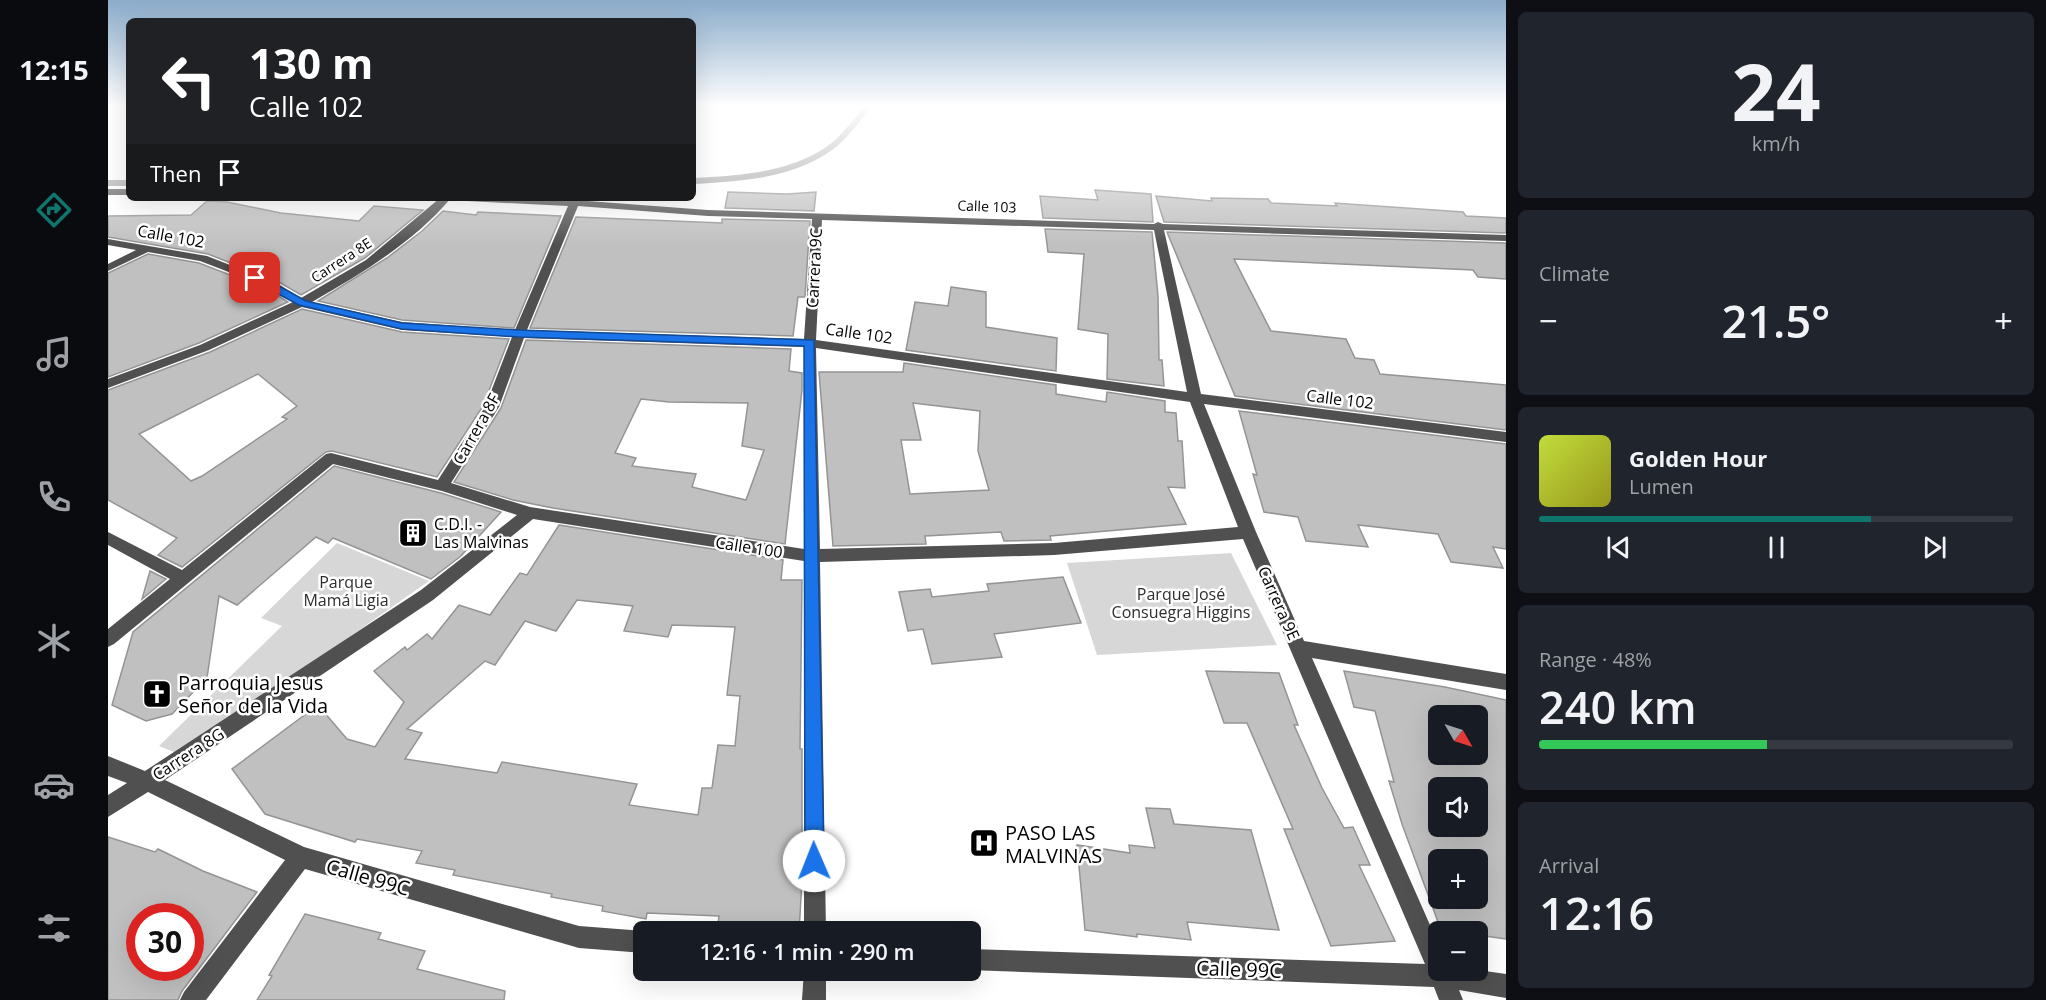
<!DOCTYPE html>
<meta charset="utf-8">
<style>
:root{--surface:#171b24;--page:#20242c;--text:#f1f3f6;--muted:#9ea1a6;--line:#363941;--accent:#0f766e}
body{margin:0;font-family:"Open Sans",sans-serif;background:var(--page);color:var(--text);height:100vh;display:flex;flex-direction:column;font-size:22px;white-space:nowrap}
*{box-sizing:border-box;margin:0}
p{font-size:20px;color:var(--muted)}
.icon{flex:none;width:33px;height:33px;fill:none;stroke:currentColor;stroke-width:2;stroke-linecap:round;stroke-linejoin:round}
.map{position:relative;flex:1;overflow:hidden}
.sheet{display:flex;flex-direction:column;gap:12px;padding:12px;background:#0d0f14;width:540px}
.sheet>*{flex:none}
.banner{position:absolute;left:18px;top:18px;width:570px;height:183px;border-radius:9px;box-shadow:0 6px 24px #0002;background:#202124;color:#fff;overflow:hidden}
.needle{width:39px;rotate:129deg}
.controls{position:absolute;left:1320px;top:705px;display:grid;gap:12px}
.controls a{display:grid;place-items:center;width:60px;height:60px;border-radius:9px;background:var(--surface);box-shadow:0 6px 24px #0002;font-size:30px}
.speed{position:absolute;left:18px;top:903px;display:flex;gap:12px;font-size:30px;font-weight:700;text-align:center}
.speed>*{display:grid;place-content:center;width:78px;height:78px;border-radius:50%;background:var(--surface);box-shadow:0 6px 24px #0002;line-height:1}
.speed .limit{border:9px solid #d22;background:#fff;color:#111}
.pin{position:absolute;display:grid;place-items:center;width:51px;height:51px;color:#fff;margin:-26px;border-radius:12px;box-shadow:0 3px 9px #0006}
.me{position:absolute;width:66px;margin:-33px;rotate:359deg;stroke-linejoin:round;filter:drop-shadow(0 0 4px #0008)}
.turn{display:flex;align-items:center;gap:21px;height:126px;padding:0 24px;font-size:27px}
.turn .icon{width:78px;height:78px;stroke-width:2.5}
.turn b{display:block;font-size:42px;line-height:51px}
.then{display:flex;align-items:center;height:57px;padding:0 24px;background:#0003;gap:12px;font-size:22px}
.big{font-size:45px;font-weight:600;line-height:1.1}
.sheet .card{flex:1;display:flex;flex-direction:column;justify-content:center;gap:9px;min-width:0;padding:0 21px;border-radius:9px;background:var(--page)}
.sheet .dial{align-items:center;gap:0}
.dial b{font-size:78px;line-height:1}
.song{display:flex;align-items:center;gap:18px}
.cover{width:72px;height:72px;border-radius:9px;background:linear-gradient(135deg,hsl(70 70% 55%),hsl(60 70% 35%))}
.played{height:6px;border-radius:3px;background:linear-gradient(90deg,var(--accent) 70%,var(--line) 70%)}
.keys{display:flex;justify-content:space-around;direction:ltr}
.heat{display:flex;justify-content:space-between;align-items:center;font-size:33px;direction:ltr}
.charge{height:9px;border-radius:4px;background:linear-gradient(90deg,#34c759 48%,var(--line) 0)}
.trip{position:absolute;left:525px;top:921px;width:348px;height:60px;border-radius:9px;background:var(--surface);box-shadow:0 6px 24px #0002;font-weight:600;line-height:60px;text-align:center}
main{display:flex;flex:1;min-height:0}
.dock{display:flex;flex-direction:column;width:108px;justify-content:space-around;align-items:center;background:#090b0e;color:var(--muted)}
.dock .icon{width:42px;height:42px}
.dock .active{color:var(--accent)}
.dock b{font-size:27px;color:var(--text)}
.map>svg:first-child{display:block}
</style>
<main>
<nav class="dock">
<b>12:15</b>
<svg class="icon active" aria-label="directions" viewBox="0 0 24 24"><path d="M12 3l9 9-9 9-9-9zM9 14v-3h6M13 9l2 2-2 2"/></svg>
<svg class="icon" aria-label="music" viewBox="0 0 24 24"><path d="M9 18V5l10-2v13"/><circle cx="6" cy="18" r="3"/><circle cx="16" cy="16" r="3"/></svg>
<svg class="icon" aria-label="phone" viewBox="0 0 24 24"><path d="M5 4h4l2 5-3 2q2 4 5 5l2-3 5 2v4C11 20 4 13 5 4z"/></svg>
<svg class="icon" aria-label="climate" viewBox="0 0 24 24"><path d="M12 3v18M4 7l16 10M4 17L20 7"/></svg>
<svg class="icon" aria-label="car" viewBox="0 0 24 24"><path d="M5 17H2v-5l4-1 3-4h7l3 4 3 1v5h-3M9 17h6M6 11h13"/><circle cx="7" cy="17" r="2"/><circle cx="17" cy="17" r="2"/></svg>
<svg class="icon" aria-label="filters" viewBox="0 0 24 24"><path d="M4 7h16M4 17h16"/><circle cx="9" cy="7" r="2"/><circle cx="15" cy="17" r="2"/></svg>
</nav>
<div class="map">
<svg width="1398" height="1000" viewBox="0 0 1398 1000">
<rect width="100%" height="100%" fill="#fff"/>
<g fill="#d7d7d7">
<path d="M229,543L321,581L227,647L66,752L51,746L174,626L153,618Z"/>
<path d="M1123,553L1169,645L989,655L959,563Z"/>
</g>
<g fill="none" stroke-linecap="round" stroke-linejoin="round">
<g stroke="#9e9e9e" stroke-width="6">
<path d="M585,181C632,179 689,175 727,144C740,133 750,118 761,106"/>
<path d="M0,183H21"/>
</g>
</g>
<g fill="#c0c0c0" stroke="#949494" stroke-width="1.5" fill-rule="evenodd">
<path d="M987,190L1043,194L1045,222L935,218L932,196L990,200Z"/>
<path d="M620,192L679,194L708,192L706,211L617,208Z"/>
<path d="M1048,196L1104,201L1103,198L1160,199L1163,203L1229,206L1227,203L1355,212L1358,216L1398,218V233L1056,222Z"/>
<path d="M99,201L119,202L173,213L251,221L266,206L315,210L257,258L193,295L171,282L100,254L0,237V216L83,215Z"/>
<path d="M335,211L368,215L370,212L453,216L406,328L294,320L210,301L279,258L314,231Z"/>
<path d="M468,217L614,223V219L702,221L697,297H690L685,336L422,328Z"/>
<path d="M937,229L1044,232L1050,296L1051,360H1054L1056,386L999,379L1000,334L970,329L976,254L940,252Z"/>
<path d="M1059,232L1398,243V279L1370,277L1365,270L1126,259L1163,331L1238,339L1247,358L1266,360L1272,374L1398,385V430L1127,396Z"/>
<path d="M40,254L91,263L161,290L180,302L91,343L0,377V273Z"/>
<path d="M843,287L878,292V327L949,338L948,371L798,350L807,302L840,306Z"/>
<path d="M194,309L294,332L401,339L375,406L329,477L224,451L218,452L74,567L50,555L69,538L0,500V390L102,352ZM150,374L189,406L174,417L179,419L94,476L83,481L31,434Z"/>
<path d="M418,340L683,349L681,371L694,373V390L677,544L445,508L405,500L346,482L393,408ZM533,399L561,402L640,403L634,446L656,450L638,500L584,487L588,474L524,466L528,458L507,453Z"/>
<path d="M796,363L948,385V394L998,402L999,392L1057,401V412L1068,413L1070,441H1074L1077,488L1060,487L1078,524L942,536L943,540L896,541L893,532L817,536L818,544L725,546L711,372H795ZM805,403L872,411L870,451L881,490L802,494L793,440H813Z"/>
<path d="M1131,411L1398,444V549L1385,547L1395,568L1343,562L1330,534L1250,525L1260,547L1198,541L1190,517L1156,512L1145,474L1149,475Z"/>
<path d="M226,466L333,493L393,512L353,556L323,579L225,538L220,543L208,537L129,605L111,596L99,678L64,714L38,721L4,705L25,632Z"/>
<path d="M451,525L675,560L673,580H694L692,749H694V880L691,932H609L611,916L539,913L538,919L494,911L495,906L443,897L444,894L345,875L347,870L308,863L314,851L249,839L247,842L157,814L124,769L210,705L239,739L267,747L296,702L266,671L297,647L299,650L319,634L324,639L351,605L382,615L412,573L419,575ZM469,600L525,606L516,631L560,637L564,625L627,627L619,695L632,696L627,746L610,745L604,788H594L590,815L521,805L529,784L394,762L389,773L297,759L314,733L299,729L377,661L387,665L417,621L448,631Z"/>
<path d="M42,571L58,579L34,599Z"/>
<path d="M955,577L973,623L886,634L894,657L824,664L815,629L800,631L791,592L822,589L824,597L881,591L879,584Z"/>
<path d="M1098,671L1171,673L1190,725H1186L1214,788L1236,828L1245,827L1262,865H1251L1287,941L1223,946L1176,829H1185L1139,723H1116Z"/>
<path d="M1236,671L1337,687L1398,700V939L1370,935V932L1333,930L1294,824L1281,781L1286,782L1267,711L1246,707ZM1330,716H1370V754H1330ZM1330,788H1370V826H1330ZM1330,860H1370V898H1330Z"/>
<path d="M1038,808L1062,809L1066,824L1143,830L1171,930L1079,922L1083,940L1029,934V937L977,930L969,845L1022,853L1021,845L1047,848Z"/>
<path d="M0,837L47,852L50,849L95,871L149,892L74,991L70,1000H0ZM32,916H82V968H32Z"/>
<path d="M197,914L273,933L270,939L317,951L309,969L397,991L396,1000H149L164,976L161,975Z"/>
</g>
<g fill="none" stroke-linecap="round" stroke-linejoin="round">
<g fill="#505050" fill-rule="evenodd">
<rect x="0" y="189" width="21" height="6"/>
<path d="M332,198H343C306,242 253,274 204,302L294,322L407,330L460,206L359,201L354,198L466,200L600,210L1046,224L1050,222L1055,224L1398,235V241L1056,230L1093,394L1398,432V442L1096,404L1148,532L1196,641L1398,674V690L1204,658L1330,943V970H1370L1398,974V998L1351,990L1355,1000H1331L1326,987L860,970H862V949L1317,964L1135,539L946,555L712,562L718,932H696V561L425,519L325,600L57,780L196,847L471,926L536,931V953L471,948L197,869L98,1000H72L76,992L177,860L40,792L0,817V795L19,783L0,776V756L37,771L313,590L409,515L334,491L225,464L6,644L0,647V629L62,579L0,545V532L74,570L218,454L223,453L330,480L377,407L404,337L294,330L194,307L101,350L0,388V379L92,345L185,302L162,288L92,261L40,252L0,271V264L28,250L0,245V239L99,256L170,284L193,298L258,260ZM470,206L600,216L704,219L696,339L419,330ZM714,220L1046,230L1079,392L708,340ZM416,338L696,347V549L422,507L343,483L391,407ZM708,348L1082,402L1130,527L946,543L712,549Z"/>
<path d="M696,970H718V1000H694Z"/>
</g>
</g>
<linearGradient id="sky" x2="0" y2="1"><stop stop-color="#8aabca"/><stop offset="0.43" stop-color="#fff"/><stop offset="1" stop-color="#fff" stop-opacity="0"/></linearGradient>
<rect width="1398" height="246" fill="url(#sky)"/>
<path fill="#1a73e8" stroke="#114b97" stroke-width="1.5" d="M144,275H151L198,301L294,323L411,330L706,340L716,861L713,868L706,871L700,868L697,861L696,346L411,337L294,329L191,305L144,280Z"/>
<defs>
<g id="building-square" transform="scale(1.5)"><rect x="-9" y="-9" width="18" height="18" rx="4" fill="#000" stroke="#fff"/><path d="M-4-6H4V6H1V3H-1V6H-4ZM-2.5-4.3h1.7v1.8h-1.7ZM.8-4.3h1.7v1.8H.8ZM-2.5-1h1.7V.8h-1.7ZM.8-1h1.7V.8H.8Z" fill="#fff"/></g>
<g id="church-square" transform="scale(1.5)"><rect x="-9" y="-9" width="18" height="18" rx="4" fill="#000" stroke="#fff"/><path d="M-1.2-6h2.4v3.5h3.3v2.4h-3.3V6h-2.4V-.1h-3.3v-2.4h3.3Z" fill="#fff"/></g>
<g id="hospital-square" transform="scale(1.5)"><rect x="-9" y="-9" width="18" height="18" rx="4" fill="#000" stroke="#fff"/><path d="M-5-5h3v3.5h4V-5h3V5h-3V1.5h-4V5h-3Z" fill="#fff"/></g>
</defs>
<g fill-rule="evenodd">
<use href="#building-square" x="305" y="533"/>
<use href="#church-square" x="49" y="694"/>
<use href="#hospital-square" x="876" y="843"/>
</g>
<g text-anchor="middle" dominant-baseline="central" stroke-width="5" stroke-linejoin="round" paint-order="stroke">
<g font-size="14" fill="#000" stroke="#fff">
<text transform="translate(879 206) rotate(2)">Calle 103</text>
<text transform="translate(233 260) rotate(-33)">Carrera 8E</text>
</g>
<g font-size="16" fill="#000" stroke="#fff">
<text transform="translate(63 236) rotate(10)">Calle 102</text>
<text transform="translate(706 268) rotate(-87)">Carrera 9C</text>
<text transform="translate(751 333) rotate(8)">Calle 102</text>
<text transform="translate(1232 399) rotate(7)">Calle 102</text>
<text transform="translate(368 429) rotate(-61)">Carrera 8F</text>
<text transform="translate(641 547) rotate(9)">Calle 100</text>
<text transform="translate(1171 603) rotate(66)">Carrera 9E</text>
<text transform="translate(80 754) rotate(-33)">Carrera 8G</text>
</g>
<g font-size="16" fill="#000" stroke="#fff" text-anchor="start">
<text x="326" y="524">C.D.I. -<tspan x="326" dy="18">Las Malvinas</tspan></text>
</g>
<g font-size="16" fill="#2e2e2e" stroke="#fff">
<text x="238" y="582">Parque<tspan x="238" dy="18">Mamá Ligia</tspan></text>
<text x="1073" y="594">Parque José<tspan x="1073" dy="18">Consuegra Higgins</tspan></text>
</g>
<g font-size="20" fill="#000" stroke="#fff" text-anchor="start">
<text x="70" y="682">Parroquia Jesus<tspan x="70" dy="23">Señor de la Vida</tspan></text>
<text x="897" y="832">PASO LAS<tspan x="897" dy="23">MALVINAS</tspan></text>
</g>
<g font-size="20" fill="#000" stroke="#fff">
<text transform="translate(260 877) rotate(16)">Calle 99C</text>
<text transform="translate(1131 969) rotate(2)">Calle 99C</text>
</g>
</g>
</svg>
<div class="controls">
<a><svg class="needle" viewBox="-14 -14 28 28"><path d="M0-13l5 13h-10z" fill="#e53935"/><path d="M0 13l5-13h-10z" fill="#9ea1a6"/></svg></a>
<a><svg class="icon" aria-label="sound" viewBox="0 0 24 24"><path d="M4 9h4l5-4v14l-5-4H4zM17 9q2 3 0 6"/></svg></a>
<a>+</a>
<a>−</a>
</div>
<div class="speed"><div class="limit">30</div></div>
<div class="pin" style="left:147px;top:278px;background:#d93025"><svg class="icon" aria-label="arrive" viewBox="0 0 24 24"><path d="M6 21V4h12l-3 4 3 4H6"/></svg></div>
<svg class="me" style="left:706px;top:861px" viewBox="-20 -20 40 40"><circle r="19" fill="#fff"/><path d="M0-13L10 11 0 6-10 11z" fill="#1a73e8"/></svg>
<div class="trip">12:16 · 1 min · 290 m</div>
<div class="banner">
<div class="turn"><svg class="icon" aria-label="left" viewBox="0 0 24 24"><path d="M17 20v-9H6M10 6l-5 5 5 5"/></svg><div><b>130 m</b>Calle 102</div></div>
<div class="then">Then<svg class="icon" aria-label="arrive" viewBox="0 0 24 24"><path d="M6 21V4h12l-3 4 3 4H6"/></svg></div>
</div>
</div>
<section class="sheet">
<div class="card dial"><b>24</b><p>km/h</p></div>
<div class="card"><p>Climate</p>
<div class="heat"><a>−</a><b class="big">21.5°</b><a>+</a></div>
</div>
<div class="card">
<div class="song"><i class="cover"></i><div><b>Golden Hour</b><p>Lumen</p></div></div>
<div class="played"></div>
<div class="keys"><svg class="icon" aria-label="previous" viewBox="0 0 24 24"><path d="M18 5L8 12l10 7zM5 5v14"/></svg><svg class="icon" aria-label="pause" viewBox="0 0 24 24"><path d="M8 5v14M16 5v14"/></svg><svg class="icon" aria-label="next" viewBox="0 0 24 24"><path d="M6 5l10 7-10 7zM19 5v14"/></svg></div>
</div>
<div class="card"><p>Range · 48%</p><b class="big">240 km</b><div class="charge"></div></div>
<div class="card"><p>Arrival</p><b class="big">12:16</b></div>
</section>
</main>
